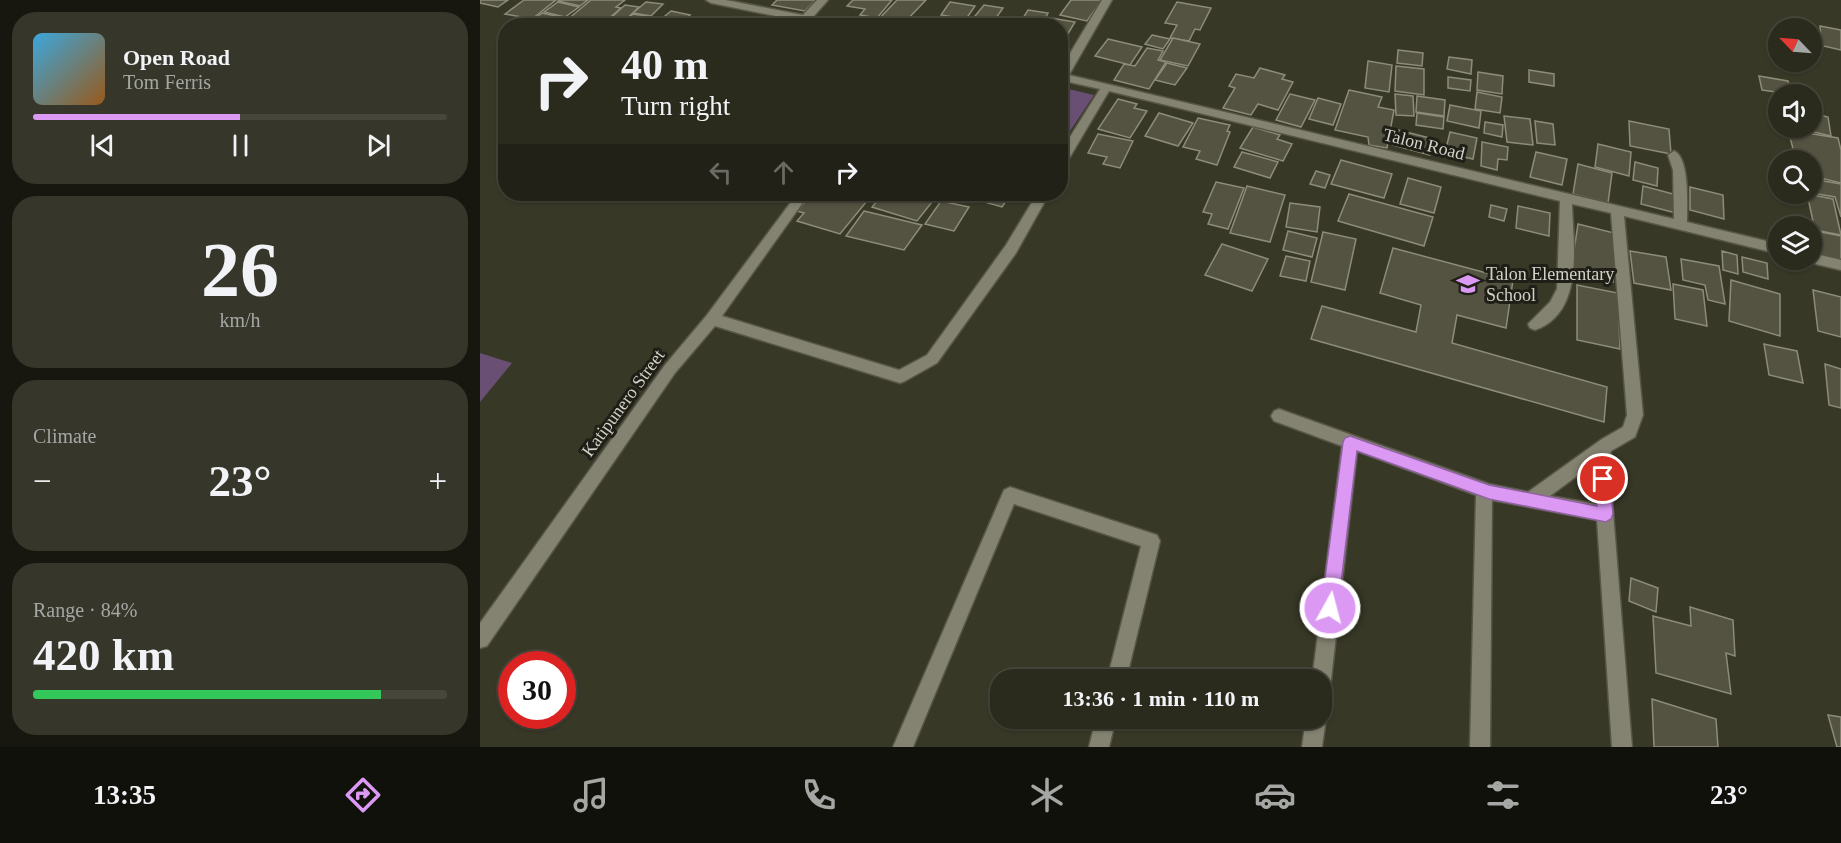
<!DOCTYPE html>
<meta charset="utf-8">
<style>
:root{--surface:#2a2a1d;--page:#36362a;--text:#f1f3f6;--muted:#a5a7a4;--line:#46463b;--accent:#dc99f4}
body{margin:0;font-family:Georgia,serif;background:var(--page);color:var(--text);height:100vh;display:flex;flex-direction:column;font-size:22px;white-space:nowrap}
*{box-sizing:border-box;margin:0}
p{font-size:20px;color:var(--muted)}
.icon{flex:none;width:33px;height:33px;fill:none;stroke:currentColor;stroke-width:2;stroke-linecap:round;stroke-linejoin:round}
.map{position:relative;flex:1;overflow:hidden}
.sheet{display:flex;flex-direction:column;gap:12px;padding:12px;background:#171710;width:480px}
.sheet>*{flex:none}
.top-card{position:absolute;left:18px;top:18px;width:570px;height:183px;border-radius:24px;box-shadow:0 2px 4px #0004,0 0 0 2px var(--line);background:#2a2a1d;color:var(--text);overflow:hidden}
.needle{width:39px;rotate:295deg}
.tools{position:absolute;left:1288px;top:18px;display:grid;gap:12px}
.tools a{display:grid;place-items:center;width:54px;height:54px;border-radius:50%;background:var(--surface);box-shadow:0 2px 4px #0004,0 0 0 2px var(--line);font-size:30px}
.speed{position:absolute;left:18px;top:651px;display:flex;gap:12px;font-size:30px;font-weight:700;text-align:center}
.speed>*{display:grid;place-content:center;width:78px;height:78px;border-radius:50%;background:var(--surface);box-shadow:0 2px 4px #0004,0 0 0 2px var(--line);line-height:1}
.speed .limit{border:9px solid #d22;background:#fff;color:#111}
.pin{position:absolute;display:grid;place-items:center;width:51px;height:51px;color:#fff;margin:-26px;border:3px solid #fff;border-radius:50%;box-shadow:0 2px 6px #0007}
.me{position:absolute;width:66px;margin:-33px;rotate:7deg;stroke-linejoin:round;filter:drop-shadow(0 0 4px #0008)}
.turn{display:flex;align-items:center;gap:21px;height:126px;padding:0 24px;font-size:27px}
.turn .icon{width:78px;height:78px;stroke-width:2.5}
.turn b{display:block;font-size:42px;line-height:51px}
.lanes{display:flex;align-items:center;height:57px;padding:0 24px;background:#0003;justify-content:center;gap:30px;direction:ltr}
.lanes .off{opacity:.35}
.big{font-size:45px;font-weight:700;line-height:1.1}
.sheet .card{flex:1;display:flex;flex-direction:column;justify-content:center;gap:9px;min-width:0;padding:0 21px;border-radius:24px;background:var(--page)}
.sheet .dial{align-items:center;gap:0}
.dial b{font-size:78px;line-height:1}
.song{display:flex;align-items:center;gap:18px}
.cover{width:72px;height:72px;border-radius:9px;background:linear-gradient(135deg,hsl(200 70% 55%),hsl(30 70% 35%))}
.played{height:6px;border-radius:3px;background:linear-gradient(90deg,var(--accent) 50%,var(--line) 50%)}
.keys{display:flex;justify-content:space-around;direction:ltr}
.heat{display:flex;justify-content:space-between;align-items:center;font-size:33px;direction:ltr}
.charge{height:9px;border-radius:4px;background:linear-gradient(90deg,#34c759 84%,var(--line) 0)}
.trip{position:absolute;left:510px;top:669px;width:342px;height:60px;border-radius:24px;background:var(--surface);box-shadow:0 2px 4px #0004,0 0 0 2px var(--line);font-weight:700;line-height:60px;text-align:center}
.tabs{display:flex;height:96px;justify-content:space-around;align-items:center;background:#11110c;color:var(--muted)}
.tabs .icon{width:42px;height:42px}
.tabs .selected{color:var(--accent)}
.tabs b{font-size:27px;color:var(--text)}
main{display:flex;flex:1;min-height:0}
.map>svg:first-child{display:block}
</style>
<main>
<section class="sheet">
<div class="card">
<div class="song"><i class="cover"></i><div><b>Open Road</b><p>Tom Ferris</p></div></div>
<div class="played"></div>
<div class="keys"><svg class="icon" aria-label="previous" viewBox="0 0 24 24"><path d="M18 5L8 12l10 7zM5 5v14"/></svg><svg class="icon" aria-label="pause" viewBox="0 0 24 24"><path d="M8 5v14M16 5v14"/></svg><svg class="icon" aria-label="next" viewBox="0 0 24 24"><path d="M6 5l10 7-10 7zM19 5v14"/></svg></div>
</div>
<div class="card dial"><b>26</b><p>km/h</p></div>
<div class="card"><p>Climate</p>
<div class="heat"><a>−</a><b class="big">23°</b><a>+</a></div>
</div>
<div class="card"><p>Range · 84%</p><b class="big">420 km</b><div class="charge"></div></div>
</section>
<div class="map">
<svg width="1361" height="747" viewBox="0 0 1361 747">
<rect width="100%" height="100%" fill="#383827"/>
<g fill="#694f73">
<path d="M580,87L614,95L584,140L581,139Z"/>
<path d="M0,353L32,363L0,402Z"/>
</g>
<g fill="#545342" stroke="#8d8c79" stroke-width="1.5">
<path d="M0,0H28L18,7L0,3Z"/>
<path d="M44,0H76L52,19L25,14Z"/>
<path d="M80,0H108L100,6L78,1Z"/>
<path d="M111,0H145L136,7L141,8L120,26L81,25Z"/>
<path d="M297,0H336L325,11L292,5Z"/>
<path d="M373,0H412L397,18L380,15L385,9L367,6Z"/>
<path d="M417,0H446L421,26L394,24Z"/>
<path d="M591,0H622L607,21L580,15Z"/>
<path d="M78,2L99,7L85,17L64,12Z"/>
<path d="M166,2L183,4L171,16L153,13Z"/>
<path d="M470,2L495,6L486,19L461,15Z"/>
<path d="M697,2L731,8L720,30L715,29L709,41L690,38L697,25L685,23Z"/>
<path d="M145,5L159,7L139,26H122Z"/>
<path d="M504,5L523,8L511,25L491,21Z"/>
<path d="M548,10L568,13L561,26H538Z"/>
<path d="M191,11L210,15L198,26L174,25Z"/>
<path d="M62,13L85,18L76,25L53,20Z"/>
<path d="M153,14L179,18L171,26H140Z"/>
<path d="M463,16L491,21L487,26H456Z"/>
<path d="M571,18L595,22L580,47V26H566Z"/>
<path d="M1340,26L1361,30V50L1339,45L1338,36L1341,37Z"/>
<path d="M672,35L690,39L683,49L665,44Z"/>
<path d="M693,38L720,44L708,66L680,60Z"/>
<path d="M628,39L662,47L650,65L615,56Z"/>
<path d="M667,48L683,51L678,60L686,62L669,89L634,80L644,64L655,66Z"/>
<path d="M918,50L943,53L942,66L917,63Z"/>
<path d="M969,57L992,60L991,74L967,69Z"/>
<path d="M888,61L912,65L909,92L885,88Z"/>
<path d="M687,63L707,68L695,85L675,80Z"/>
<path d="M916,66L944,69V95L915,91Z"/>
<path d="M780,68L805,75L802,79L813,82L798,110L778,104L771,115L743,108L755,88L749,86L756,74L774,78Z"/>
<path d="M1049,70L1074,74V86L1049,82Z"/>
<path d="M998,72L1023,76L1022,94L997,90Z"/>
<path d="M1279,76L1308,81L1312,94L1282,90Z"/>
<path d="M968,77L991,80L990,91L968,88Z"/>
<path d="M869,90L902,97L898,107L914,110L907,148L889,145L888,137L855,130Z"/>
<path d="M997,92L1022,97L1020,113L995,109Z"/>
<path d="M810,94L835,100L821,127L796,120Z"/>
<path d="M915,94L933,96L934,116L916,115Z"/>
<path d="M937,96L965,100L964,116L936,112Z"/>
<path d="M838,98L861,104L853,125L829,119Z"/>
<path d="M638,99L657,104L654,108L667,111L650,138L618,129Z"/>
<path d="M970,105L1001,111L999,128L967,121Z"/>
<path d="M679,113L713,123L698,146L665,136Z"/>
<path d="M937,113L964,117L963,129L936,125Z"/>
<path d="M1332,113L1348,117L1351,136L1325,130V128H1332Z"/>
<path d="M1024,116L1050,119L1053,145L1027,142Z"/>
<path d="M718,118L750,125L747,131L750,132L737,165L716,159L720,151L703,147Z"/>
<path d="M1055,121L1073,124L1075,145L1057,143Z"/>
<path d="M1149,121L1189,129L1191,154L1150,146Z"/>
<path d="M1005,122L1023,125L1022,137L1004,133Z"/>
<path d="M773,127L800,135L797,139L812,144L803,161L760,148Z"/>
<path d="M918,130L954,139L950,155L913,145Z"/>
<path d="M1308,130L1358,138L1361,150V183L1332,176V160H1316Z"/>
<path d="M970,132L997,138L993,159L965,153Z"/>
<path d="M618,134L653,141L640,168L623,164L627,157L608,153Z"/>
<path d="M1002,142L1028,147L1027,160L1018,159L1017,170L1001,166Z"/>
<path d="M1118,144L1151,152L1149,176L1115,167Z"/>
<path d="M762,152L798,162L790,178L754,167Z"/>
<path d="M1056,152L1087,159L1082,185L1050,177Z"/>
<path d="M861,160L912,174L904,198L851,184Z"/>
<path d="M1155,162L1178,168L1177,186L1153,180Z"/>
<path d="M1098,164L1132,173L1128,203L1093,194Z"/>
<path d="M836,171L850,175L845,188L830,184Z"/>
<path d="M928,178L961,187L954,213L920,204Z"/>
<path d="M1332,179L1361,184V217L1355,197L1332,193Z"/>
<path d="M736,182L764,188L748,229L728,224L732,214L723,212Z"/>
<path d="M767,186L805,195L790,242L750,233Z"/>
<path d="M1163,186L1197,195L1196,213L1161,204Z"/>
<path d="M1210,187L1243,195L1244,219L1210,210Z"/>
<path d="M332,194H363L387,201L360,234L317,221L324,213L317,211Z"/>
<path d="M403,194H443L456,197L437,221L392,207Z"/>
<path d="M489,194H531L522,207L487,197Z"/>
<path d="M869,194L953,217L944,246L858,221Z"/>
<path d="M1327,194L1353,199L1361,235L1335,230Z"/>
<path d="M461,201L489,207L474,231L445,224Z"/>
<path d="M810,203L840,207L837,232L806,227Z"/>
<path d="M1011,205L1027,209L1024,221L1009,217Z"/>
<path d="M1038,206L1070,213L1069,236L1036,228Z"/>
<path d="M384,211L442,225L424,250L366,236Z"/>
<path d="M1098,224L1138,234L1133,282L1091,271Z"/>
<path d="M808,231L837,238L832,257L803,250Z"/>
<path d="M1336,231L1361,236V264L1342,260Z"/>
<path d="M843,232L876,239L865,290L831,282Z"/>
<path d="M742,244L788,259L772,291L725,275Z"/>
<path d="M913,248L1033,280L1026,328L977,315L972,343L1127,387L1124,422L831,339L842,306L936,332L941,305L900,293Z"/>
<path d="M1150,251L1186,257L1191,290L1154,283Z"/>
<path d="M1242,251L1257,255L1258,274L1243,270Z"/>
<path d="M806,256L830,261L826,281L800,276Z"/>
<path d="M1262,257L1287,263L1288,279L1263,272Z"/>
<path d="M1201,259L1239,266L1245,304L1228,300L1225,285L1203,280Z"/>
<path d="M1251,280L1300,294V336L1249,321Z"/>
<path d="M1193,284L1223,290L1227,326L1195,319Z"/>
<path d="M1097,285L1138,293L1140,349L1097,340Z"/>
<path d="M1333,290L1361,297V337L1338,331Z"/>
<path d="M1284,344L1317,351L1323,383L1289,375Z"/>
<path d="M1345,364L1361,369V408L1349,405Z"/>
<path d="M1151,578L1178,588L1176,612L1149,601Z"/>
<path d="M1210,607L1253,620L1255,656L1246,653L1251,694L1176,673L1173,616L1211,626Z"/>
<path d="M1172,699L1236,719L1238,747H1174Z"/>
<path d="M1348,715L1361,717V747H1357Z"/>
</g>
<g fill="none" stroke-linecap="round" stroke-linejoin="round">
<g stroke="#565547" stroke-width="3">
<g id="minor">
<path d="M226,0H246L323,15L337,0H348L333,17L368,26H345L231,3Z"/>
<path d="M622,0H632L589,75L1194,219L1193,170L1188,155L1194,151C1210,157 1207,207 1207,222L1299,244V254L1144,216L1163,415L1155,437L1131,451L1129,462L1152,747H1132L1117,520L1012,500L1010,747H990L996,495L877,451L851,680L848,687L842,689V680H832L862,446L794,421L791,416L794,411L799,409L1009,484L1048,492L1122,439L1143,427L1147,415L1131,213L1092,204C1093,244 1105,313 1055,330L1050,328L1048,324L1070,302L1077,289L1080,201L629,91L584,167L580,168V153L620,89L580,80V70ZM1113,464L1116,504L1070,496Z"/>
<path d="M317,194H329L242,316L419,370L447,355L526,245L557,194H569L536,253L457,363L425,381L420,383L235,326L195,373L7,646L0,648V623L185,365L227,315Z"/>
<path d="M1332,253L1361,260V270L1327,262L1326,260H1332Z"/>
<path d="M530,487L677,535L680,541L646,680H627L661,546L534,504L433,747H413L524,490Z"/>
<path d="M842,711L846,718L842,747H822L826,718H842Z"/>
<path d="M616,718H636L629,747H609Z"/>
</g>
</g>
<use href="#minor" fill="#848371" fill-rule="evenodd"/>
</g>
<path fill="#dc99f4" stroke="#8f639f" stroke-width="1.5" d="M870,436L1009,485L1117,506L1115,479L1118,475L1123,473L1128,475L1130,479L1133,514L1131,519L1126,522L1009,499L877,451L858,608L855,614L850,617L844,614L841,608L863,442L865,438Z"/>
<defs>
<g id="school-bare" transform="scale(1.8)"><path d="M0-5L7-2L0 1L-7-2ZM-4 1L0 2.5L4 1V4Q0 6-4 4Z" fill="#dc99f4" stroke="#1f1f17" stroke-width="2.5" paint-order="stroke"/></g>
</defs>
<g fill-rule="evenodd">
<use href="#school-bare" x="988" y="284"/>
</g>
<g text-anchor="middle" dominant-baseline="central" stroke-width="6" stroke-linejoin="round" paint-order="stroke">
<g font-size="18" fill="#d3d2c8" stroke="#1f1f17">
<text transform="translate(944 144) rotate(14)">Talon Road</text>
<text transform="translate(143 403) rotate(-54)">Katipunero Street</text>
</g>
<g font-size="18" fill="#d3d2c8" stroke="#1f1f17" text-anchor="start">
<text x="1006" y="274">Talon Elementary<tspan x="1006" dy="21">School</tspan></text>
</g>
</g>
</svg>
<div class="tools">
<a><svg class="needle" viewBox="-14 -14 28 28"><path d="M0-13l5 13h-10z" fill="#e53935"/><path d="M0 13l5-13h-10z" fill="#a5a7a4"/></svg></a>
<a><svg class="icon" aria-label="sound" viewBox="0 0 24 24"><path d="M4 9h4l5-4v14l-5-4H4zM17 9q2 3 0 6"/></svg></a>
<a><svg class="icon" aria-label="search" viewBox="0 0 24 24"><circle cx="10" cy="10" r="6"/><path d="M15 15l6 6"/></svg></a>
<a><svg class="icon" aria-label="layers" viewBox="0 0 24 24"><path d="M12 4l9 5-9 5-9-5zM3 14l9 5 9-5"/></svg></a>
</div>
<div class="speed"><div class="limit">30</div></div>
<div class="pin" style="left:1123px;top:479px;background:#d93025"><svg class="icon" aria-label="arrive" viewBox="0 0 24 24"><path d="M6 21V4h12l-3 4 3 4H6"/></svg></div>
<svg class="me" style="left:850px;top:608px" viewBox="-20 -20 40 40"><circle r="17" fill="#dc99f4" stroke="#fff" stroke-width="3"/><path d="M0-11L8 9 0 5-8 9z" fill="#fff"/></svg>
<div class="trip">13:36 · 1 min · 110 m</div>
<div class="top-card">
<div class="turn"><svg class="icon" aria-label="right" viewBox="0 0 24 24"><path d="M7 20v-9h11M14 6l5 5-5 5"/></svg><div><b>40 m</b>Turn right</div></div>
<div class="lanes"><svg class="icon off" aria-label="left" viewBox="0 0 24 24"><path d="M17 20v-9H6M10 6l-5 5 5 5"/></svg><svg class="icon off" aria-label="ahead" viewBox="0 0 24 24"><path d="M12 20V5M6 11l6-6 6 6"/></svg><svg class="icon" aria-label="right" viewBox="0 0 24 24"><path d="M7 20v-9h11M14 6l5 5-5 5"/></svg></div>
</div>
</div>
</main>
<nav class="tabs">
<b>13:35</b>
<svg class="icon selected" aria-label="directions" viewBox="0 0 24 24"><path d="M12 3l9 9-9 9-9-9zM9 14v-3h6M13 9l2 2-2 2"/></svg>
<svg class="icon" aria-label="music" viewBox="0 0 24 24"><path d="M9 18V5l10-2v13"/><circle cx="6" cy="18" r="3"/><circle cx="16" cy="16" r="3"/></svg>
<svg class="icon" aria-label="phone" viewBox="0 0 24 24"><path d="M5 4h4l2 5-3 2q2 4 5 5l2-3 5 2v4C11 20 4 13 5 4z"/></svg>
<svg class="icon" aria-label="climate" viewBox="0 0 24 24"><path d="M12 3v18M4 7l16 10M4 17L20 7"/></svg>
<svg class="icon" aria-label="car" viewBox="0 0 24 24"><path d="M5 17H2v-5l4-1 3-4h7l3 4 3 1v5h-3M9 17h6M6 11h13"/><circle cx="7" cy="17" r="2"/><circle cx="17" cy="17" r="2"/></svg>
<svg class="icon" aria-label="filters" viewBox="0 0 24 24"><path d="M4 7h16M4 17h16"/><circle cx="9" cy="7" r="2"/><circle cx="15" cy="17" r="2"/></svg>
<b>23°</b>
</nav>
